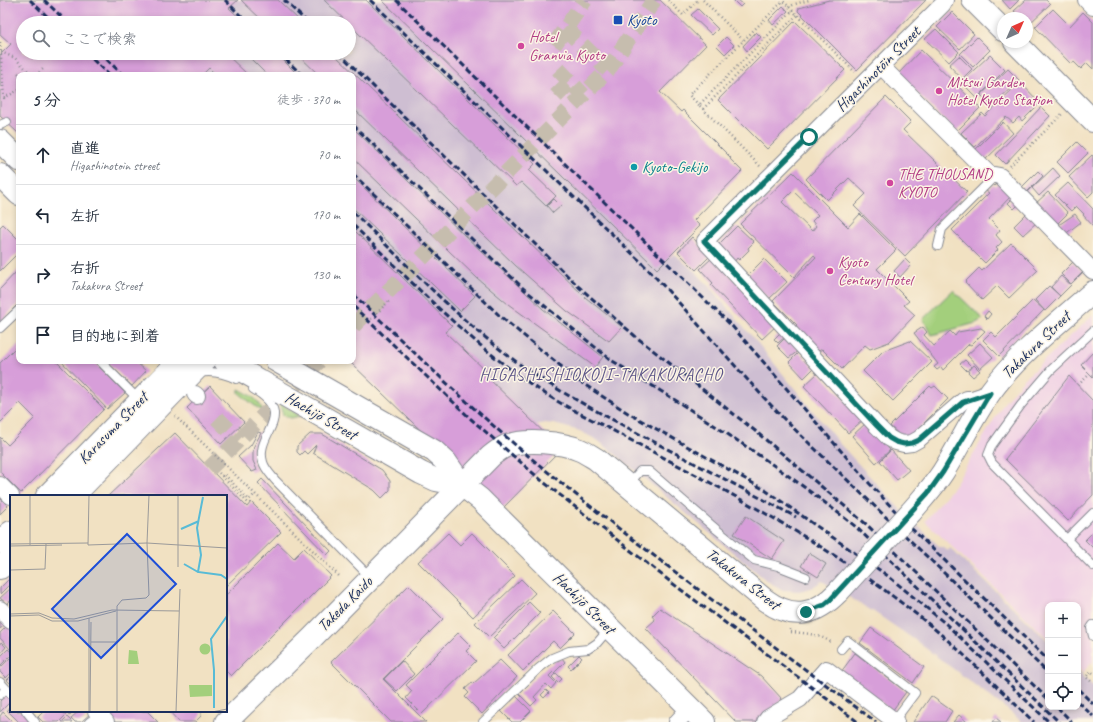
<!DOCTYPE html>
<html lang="ja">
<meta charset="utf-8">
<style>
:root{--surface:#fff;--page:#f2f2f3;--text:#1f2937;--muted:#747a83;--line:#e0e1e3}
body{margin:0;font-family:Caveat,"Klee One",sans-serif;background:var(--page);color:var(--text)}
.controls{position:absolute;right:12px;bottom:12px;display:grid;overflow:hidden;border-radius:8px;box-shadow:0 2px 6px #0003}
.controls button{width:36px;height:36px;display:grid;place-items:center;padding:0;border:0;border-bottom:1px solid var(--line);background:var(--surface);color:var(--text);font:20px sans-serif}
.compass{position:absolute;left:997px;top:12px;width:36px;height:36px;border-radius:50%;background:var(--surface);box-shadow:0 2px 6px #0003;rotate:45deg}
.stop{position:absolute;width:12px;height:12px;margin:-9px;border:3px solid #0f766e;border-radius:50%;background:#fff}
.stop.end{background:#0f766e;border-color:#fff;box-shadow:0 1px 4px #0008}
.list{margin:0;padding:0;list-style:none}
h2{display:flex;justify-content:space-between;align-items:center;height:52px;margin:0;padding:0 16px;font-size:17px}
h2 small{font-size:13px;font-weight:400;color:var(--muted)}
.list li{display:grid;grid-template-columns:26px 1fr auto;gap:12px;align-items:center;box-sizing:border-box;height:60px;padding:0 16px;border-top:1px solid var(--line)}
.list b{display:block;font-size:15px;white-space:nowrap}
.list p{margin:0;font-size:13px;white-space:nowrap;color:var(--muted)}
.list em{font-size:13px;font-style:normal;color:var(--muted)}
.icon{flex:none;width:22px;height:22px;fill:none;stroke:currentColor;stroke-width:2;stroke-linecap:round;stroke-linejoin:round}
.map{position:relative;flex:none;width:1093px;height:722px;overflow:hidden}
.search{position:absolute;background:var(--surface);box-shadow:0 2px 6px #0003;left:16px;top:16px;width:340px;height:44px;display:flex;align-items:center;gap:10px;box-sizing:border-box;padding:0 14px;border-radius:22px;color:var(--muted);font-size:15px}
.panel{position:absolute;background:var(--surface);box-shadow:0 2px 6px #0003;left:16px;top:72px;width:340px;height:292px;border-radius:8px}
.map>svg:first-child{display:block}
.built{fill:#f0d0e5}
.industrial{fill:#cebed2}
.green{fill:#a3cf7c;stroke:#5f7f6d}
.building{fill:#d79ed9;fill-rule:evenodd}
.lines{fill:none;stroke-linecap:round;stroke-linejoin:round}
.street-tunnel{stroke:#c6bdae;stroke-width:16;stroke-dasharray:16 8;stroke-linecap:butt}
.lane-casing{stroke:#868890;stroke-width:10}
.street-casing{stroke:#868890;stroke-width:18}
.secondary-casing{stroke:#868890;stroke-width:24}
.path{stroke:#868890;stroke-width:2.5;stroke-dasharray:1 3;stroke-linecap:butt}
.lane{stroke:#fff;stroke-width:8}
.street{stroke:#fff;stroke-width:16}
.secondary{stroke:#fff;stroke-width:22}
.rail{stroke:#1b2f5e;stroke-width:3;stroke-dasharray:6 3;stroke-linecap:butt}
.secondary-bridge-casing{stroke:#868890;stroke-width:24;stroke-linecap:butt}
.secondary-bridge{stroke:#fff;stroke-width:22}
.route{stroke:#0f766e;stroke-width:5}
.transit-dot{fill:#1a4fb4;stroke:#fcf5e5;stroke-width:1.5}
.hotel-dot{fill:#d1479c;stroke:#fcf5e5;stroke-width:1.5}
.culture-dot{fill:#0f9aa8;stroke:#fcf5e5;stroke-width:1.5}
.labels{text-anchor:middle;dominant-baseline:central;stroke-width:3;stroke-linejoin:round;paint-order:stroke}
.transit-label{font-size:16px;fill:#164399;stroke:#fcf5e5;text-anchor:start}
.hotel-label{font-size:16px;fill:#b23c85;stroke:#fcf5e5;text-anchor:start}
.street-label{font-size:16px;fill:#1b2f5e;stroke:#fcf5e5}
.culture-label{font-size:16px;fill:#0d838f;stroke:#fcf5e5;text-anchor:start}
.neighbourhood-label{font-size:17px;letter-spacing:1px;fill:#5d5689;stroke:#fcf5e5}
.inset-river{fill:none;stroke:#58bbd6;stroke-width:2}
.inset-road{fill:none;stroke:#9b9a9a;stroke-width:1}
.view{fill:#1d4ed8;fill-opacity:0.15;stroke:#1d4ed8;stroke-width:2}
.inset-edge{fill:none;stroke:#1b2f5e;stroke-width:2}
</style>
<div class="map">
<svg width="1093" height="722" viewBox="0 0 1093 722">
<rect width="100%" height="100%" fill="#fcf5e5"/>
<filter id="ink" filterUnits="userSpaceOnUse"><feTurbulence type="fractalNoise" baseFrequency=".025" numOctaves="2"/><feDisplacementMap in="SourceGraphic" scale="8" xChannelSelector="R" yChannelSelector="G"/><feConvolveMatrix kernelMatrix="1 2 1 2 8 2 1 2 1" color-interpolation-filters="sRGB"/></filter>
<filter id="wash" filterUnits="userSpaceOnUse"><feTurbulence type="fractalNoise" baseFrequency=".012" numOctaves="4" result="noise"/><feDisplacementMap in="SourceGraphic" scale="16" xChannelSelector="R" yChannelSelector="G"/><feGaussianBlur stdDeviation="0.9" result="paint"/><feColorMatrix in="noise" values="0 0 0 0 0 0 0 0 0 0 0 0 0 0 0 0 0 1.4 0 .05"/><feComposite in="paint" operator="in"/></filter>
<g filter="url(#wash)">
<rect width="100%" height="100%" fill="#f1e1c2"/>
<!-- built -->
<path class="built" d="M1093,315V663L1092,662L1083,672L1078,668V605H1048V639L925,521L955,485L1004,403L1022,381Z"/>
<!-- industrial -->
<path class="industrial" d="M128,0H411L670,257L674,254L698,274L756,341L839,443L898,507L940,547H944L948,551L950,548L1048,641V707H1078V670L1083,675L1082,676L1093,686V722H1022L1008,710L912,638L874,612L822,581L811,588L799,591L783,590L767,581L614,453L597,440L580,431L554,424L544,423L536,425L483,373L485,371L353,242V75H183L182,53H349V23H152Z"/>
<!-- green -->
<path class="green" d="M953,290L983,319L976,323L932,335L923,319Z
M239,389C250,395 259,399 263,411C259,410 244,397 239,393Z
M279,402L300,416L291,418L283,415Z"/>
<g id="blocks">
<!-- building -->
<path class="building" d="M0,0H238L229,8L245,23H23V53H225L248,75H216L209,68L202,75H19V134L0,116V55L11,44L0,34Z
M241,0H278L302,23H265Z
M324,0H366L535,164L529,170L556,196L546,206L521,182L516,186Z
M382,0H660L706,45L660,92L681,112L683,110L731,158L730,159L742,171L694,220L700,226L657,269Z
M733,0H738L743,4L740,7Z
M829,0H926L857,70L798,11L799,8Z
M1002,0H1019L1010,9Z
M1026,0H1046L1050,4L1028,25L1027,18H1021L1014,11Z
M783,6L788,11L773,25L769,20Z
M698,9L718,29L712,35L691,15Z
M1053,9L1070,26L1083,12L1093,22V69L1087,63L1081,69L1074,62L1071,64L1035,27Z
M952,12L974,34L960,49L937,27Z
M795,21L845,70L767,149L718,100Z
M936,29L959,52L949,62L925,39Z
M756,32L761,37L747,51L743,46Z
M726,37L734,45L725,54L717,46Z
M977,37L990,50L973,67L960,54Z
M921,50L980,108L956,132L898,74Z
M245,53H276L298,75H267Z
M296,53H333L585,297L622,327L609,341L567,311L516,266L353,108V75H319Z
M990,55L1005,70L977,98L961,82Z
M959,56L972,69L962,79L949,65Z
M1008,69L1019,80L992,106L981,95Z
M1020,82L1040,103L1022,121L1019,117L1013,123L1006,117L975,147L961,133L982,113L985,116Z
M886,97L911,122L903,130L967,192L905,256L854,206L866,194L849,178L827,200L806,179Z
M1041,107L1050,116L1005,164L996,155Z
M1003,122L1013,133L984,161L974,151Z
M353,128L464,235L525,292L543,309L603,357L595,367L508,304L477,278L353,158Z
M1077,142L1088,153L1068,173L1057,162Z
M1092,155L1093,156V192L1088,197L1069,177Z
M1053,168L1060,176L1039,196L1032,188Z
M1038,171L1043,176L1024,195L1019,190Z
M793,172L848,227L860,214L896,250L877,269L909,301L904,305L915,315L889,342L870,349L865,345L842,369L822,349L819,351L795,327L797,325L773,301L816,257L814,255L794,277L740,224ZM793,191L818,215L812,221L816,226L812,231L782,202Z
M353,177L475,296L460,311L353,208Z
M999,182L1012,195L989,219L1000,230L996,235L1002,242L996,248L998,250L985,263L952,230L989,193L986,191L993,184L995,186Z
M1068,183L1093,209V226L1083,215L1084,214L1076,206L1071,211L1055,195Z
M1048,192L1068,213L1055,226L1034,205Z
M1013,198L1019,204L1014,209L1008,203Z
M554,199L561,206L553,213L547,206Z
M1028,212L1037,222L1023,235L1014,226Z
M1075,214L1081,222L1064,235L1057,226Z
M3,224L19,240V252L0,271V227Z
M737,226L754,242L748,248L749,250L739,260L737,258L734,262L717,246Z
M353,229L452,326L445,332L486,371L483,373L561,449L502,509L349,361H353Z
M692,237L710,256L696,270L678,252Z
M1011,243L1038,270L1009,298L997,286L982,300L965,282L979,268L982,271Z
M713,257L777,325L762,339L711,285L713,283L700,269Z
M764,259L787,282L769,299L746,277Z
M905,259L911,265L900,277L894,271Z
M1073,262L1083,272L1071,284L1061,274Z
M19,269V303L0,322V289Z
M1061,276L1071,285L1060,296L1051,287Z
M1049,286L1060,296L1045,311L1035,300Z
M1033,300L1044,310L999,356L983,340L991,332L996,337Z
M988,311L991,314L987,319L984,316Z
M923,327L927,332L924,335L934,346L950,331L955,336L958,332L981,328L985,331L971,345L969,344L943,370L941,367L937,370L934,367L938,364L914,333Z
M782,331L786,336L778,343L774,339Z
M786,337L799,350L789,358L777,346Z
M910,341L932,362L893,401L863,371L883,351Z
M980,343L993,357L980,369L967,355Z
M19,344V361H56L104,409L21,493L0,472V437L8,445L35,418L20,403L0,423V363Z
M799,352L814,368L804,378L789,362Z
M1093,352V377L1081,365Z
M965,360L972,367L967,371L960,364Z
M61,361H93L125,393L107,409Z
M106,361H135L146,371L132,386Z
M974,365L980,371L973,377L968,372Z
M819,372L863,420L848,433L804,386Z
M1069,376L1093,401V495L1068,521L1005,459Z
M210,386L244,422L221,444L187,408Z
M930,386L932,388L935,386L948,399L906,441L890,426Z
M866,423L890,450L876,463L852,436Z
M258,432L261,433L254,446L253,452V461L257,470L252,472L238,457L251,445Z
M175,433L247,507L251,502L281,532L226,586V496H108Z
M310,434H322L382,470L390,481V490L382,498L374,490L313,453L316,445L307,454L304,451L300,455L297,452V446Z
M891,450L909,470L897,480L880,461Z
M262,479L331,551L327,555L258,483Z
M0,498L8,506L0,514Z
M746,516L784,541L772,559L734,534Z
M1093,532V548L1085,540Z
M448,533L460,545L472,533L515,576L473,617L418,562Z
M278,543L294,558L304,548L331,576L231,676L226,671V595Z
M809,553L826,564L818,577L801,566Z
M9,579L11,583L0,594V588Z
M521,579L535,593L489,637L475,623Z
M409,585L443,619L383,679L426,722H391L331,662Z
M11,588V600L7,604L0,598Z
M529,602L540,613L504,649L493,638Z
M660,608L761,676L782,699L760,722H736L646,628L655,620L652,616Z
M553,611L575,633L560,648L553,641L523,671L508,655Z
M0,616L9,621L0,629Z
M10,623L11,625V650L0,638V633Z
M871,628L924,667L913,683L860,643Z
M458,633L471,646L466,651L476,661L422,714L406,698L412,691L406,685Z
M1,642L6,647L0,654V644Z
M8,649L11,652V655L0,666V657Z
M855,653L906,692L892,711L841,672Z
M579,655L582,658L571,669L568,666Z
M11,657V673L6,678L0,672V668Z
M562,658L565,662L554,673L553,672L549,676L556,683L551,689L546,684L534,697L537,700L531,706L519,694L548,665L549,666L556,660L558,661Z
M500,660L517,677L482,714L465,697L469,693L465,689L473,682L474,683Z
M402,661L414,674L397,691L384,679Z
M556,673L562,679L558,683L552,677Z
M11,676V684L7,680Z
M546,690L549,693L544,698L541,695Z
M7,694L11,698V701L0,712V701Z
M516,696L531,711L520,722H512L501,711Z
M931,696L952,711L945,722H913Z
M11,705V711H23L34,722H19L7,710Z
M44,711H61L66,715L59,722H43L38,717Z
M65,711H74L69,716Z
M79,711H91L92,712L81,722H75L71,718Z
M110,711H147L158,722H114L107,714Z
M169,711H201V716L195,722H179Z
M3,712L13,722H0V716Z
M959,715L967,722H953Z
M67,717L72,722H62Z
M996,718L1001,722H993Z"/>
</g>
</g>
<g filter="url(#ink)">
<use href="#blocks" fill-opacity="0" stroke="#868890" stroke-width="1"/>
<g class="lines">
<!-- street-tunnel -->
<path class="street-tunnel" d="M565,28L608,70
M554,45L585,0
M558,69L583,95
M556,96L570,82
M353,326L424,256L608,70L654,0
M217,418L239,440
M209,469L319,361"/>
<defs>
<path id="lane" d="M0,125L7,122
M938,246L942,229L996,175
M0,328L19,310
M1093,331L1051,370L1021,405L992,445L988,455L992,463L1093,566
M100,361L139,400
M199,373C212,370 224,373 236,379
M253,389C299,416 254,433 263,462C265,469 271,475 275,480L370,577
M628,485L640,471H649L716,529L754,560L778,566L806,577
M1067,539L1093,513
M1093,625L1091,628L1093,636
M841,649L848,641L915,693L894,721
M0,682L11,694
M0,695L6,689
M26,711L35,722
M89,722L99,715
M483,722L538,669L552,658L569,651L588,649L597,643L609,629"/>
<path id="street" d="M945,0L943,4L705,241L877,426L889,438L896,442L904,444L912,443L919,439L963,401L967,399H972L990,393
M1086,0L1093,7
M881,66L989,174L1000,176L1093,271
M195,394L197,396
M0,485L11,496
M0,609L11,621
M96,711L106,722
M677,722L690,708
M765,722L768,718L800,699L826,669L896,722"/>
<path id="secondary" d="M973,0L1003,30
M1015,42L1093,121
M0,141L19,160
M0,175L19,194
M225,361L421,473L436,480L462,485
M277,361L434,451L446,462L462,485L480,499L704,722
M47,496L179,361
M73,496L204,361
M911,512C922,499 934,486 943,472C960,445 973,416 991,391C1019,353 1058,323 1093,292
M0,542L11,532
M0,568L11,558
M226,722L312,638L491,456C496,452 500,449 506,446C526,439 561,442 580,450C585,452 591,456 596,459L765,600C794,621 816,615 839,591"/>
</defs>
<!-- lane casing -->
<use href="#lane" class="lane-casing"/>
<!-- street casing -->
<use href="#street" class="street-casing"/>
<!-- secondary casing -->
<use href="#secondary" class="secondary-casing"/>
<!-- path -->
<path class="path" d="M668,0L683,15L698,0
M703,0L743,40
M785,9L795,4L809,0
M0,42L4,98L19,90
M1,52L15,58L32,75
M18,73L20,75
M36,75L43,69
M699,105L689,95L783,1L855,72
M703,109L797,15
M760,166L699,105L793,10
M1010,166L1062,114
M371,319L389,301
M1078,385L1090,374
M175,416L340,577
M219,473L249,504
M222,476L224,474L249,500L255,494
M790,629V632C805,633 820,634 832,643
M1093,673L1091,671L1086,677L1093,683"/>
<!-- lane -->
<use href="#lane" class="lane"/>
<!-- street -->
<use href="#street" class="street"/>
<!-- secondary -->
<use href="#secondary" class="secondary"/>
<!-- rail -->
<path class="rail" d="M30,0L54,23
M44,0L68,23
M225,0L248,23
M284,0L308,23
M370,0L642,263C691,314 736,369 785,420L1048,673
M396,0L732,326L869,483L912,529L1048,660
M86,53L109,75
M100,53L123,75
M279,53L302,75
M339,53L579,287L635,336L754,430L866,524L1048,699
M209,74L211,75
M353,125L524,289L611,360C695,412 779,465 856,527L1059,722
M353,174L501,317L579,381L628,413L765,490L888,576L946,624L1049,722
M353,212C406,264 458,319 518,363C552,388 591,408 628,428C684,458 740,487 796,517
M353,225C416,286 477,351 552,398C575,412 600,423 623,436C681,467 739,497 795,531C842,559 888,591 931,626C967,656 1000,690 1034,722
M353,294C417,355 480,417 549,473C655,559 766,640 876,722
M353,306L471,419L541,480L672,583L858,722
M1078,689L1093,704
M1078,702L1093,716
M1057,707L1072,722"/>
<defs>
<path id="secondary-bridge" d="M839,591L911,512"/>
</defs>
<!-- secondary-bridge casing -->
<use href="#secondary-bridge" class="secondary-bridge-casing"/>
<!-- secondary-bridge -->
<use href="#secondary-bridge" class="secondary-bridge"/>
</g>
</g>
<g class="lines" filter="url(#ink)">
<!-- route -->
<path class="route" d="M806,612L824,605L830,600L928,493L943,472L990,393L963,402L919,440L912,443L904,444L896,442L889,438L877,426L704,241L809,137"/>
</g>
<!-- markers -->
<rect class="transit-dot" x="613" y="15" width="10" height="10" rx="2"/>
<g class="hotel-dot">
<circle cx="521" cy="46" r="4"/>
<circle cx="939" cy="91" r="4"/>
<circle cx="890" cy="183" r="4"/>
<circle cx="830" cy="271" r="4"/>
</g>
<circle class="culture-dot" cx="634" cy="167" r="4"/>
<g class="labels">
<!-- transit labels -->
<g class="transit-label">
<text x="627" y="20">Kyōto</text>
</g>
<!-- hotel labels -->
<g class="hotel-label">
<text x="529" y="37">Hotel<tspan x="529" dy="18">Granvia Kyoto</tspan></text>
<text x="947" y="82">Mitsui Garden<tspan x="947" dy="18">Hotel Kyoto Station</tspan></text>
<text x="898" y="174">THE THOUSAND<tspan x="898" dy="18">KYOTO</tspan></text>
<text x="838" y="262">Kyoto<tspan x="838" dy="18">Century Hotel</tspan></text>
</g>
<!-- street labels -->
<g class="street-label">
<text transform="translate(878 69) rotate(-45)">Higashinotōin Street</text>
<text transform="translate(1036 345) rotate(-44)">Takakura Street</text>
<text transform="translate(321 416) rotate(30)">Hachijō Street</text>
<text transform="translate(113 428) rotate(-46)">Karasuma Street</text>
<text transform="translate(743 579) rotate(38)">Takakura Street</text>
<text transform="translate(584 603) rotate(45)">Hachijō Street</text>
<text transform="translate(345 604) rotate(-45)">Takeda Kaido</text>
</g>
<!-- culture labels -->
<g class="culture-label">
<text x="642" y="167">Kyoto-Gekijo</text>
</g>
<!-- neighbourhood labels -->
<g class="neighbourhood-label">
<text x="601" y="374">HIGASHISHIOKOJI-TAKAKURACHO</text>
</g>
</g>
<!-- overview -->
<g transform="translate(10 495)">
<rect width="217" height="217" fill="#f1e1c2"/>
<path d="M189.5 154a5.5 5.5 0 1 1 11 0a5.5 5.5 0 1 1-11 0ZM119,155L127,156L129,169H118ZM179,190H202V201L180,202Z" fill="#a3cf7c"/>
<path class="inset-river" d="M193,2L187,33L191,60L188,77L211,80L217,84M171,34L189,26M174,69L188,77M204,213V175L201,144L217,121"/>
<path class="inset-road" d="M20,0V50M79,0L78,50L137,48L139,100L136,103L112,105L107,111V217M139,0L137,48L217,53M168,0V72M0,49L78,48M0,51L52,50M0,75L35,74L36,49M0,119L29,118L42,123L64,124L102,115L169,116M0,121L29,120L42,126H68L106,116M81,147H107M79,217V123M80,217L81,127M166,217L170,94M202,217L217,214"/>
<path class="view" d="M117,39L166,89L91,163L42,114Z"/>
<rect width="217" height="217" class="inset-edge"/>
</g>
</svg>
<div class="controls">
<button>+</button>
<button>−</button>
<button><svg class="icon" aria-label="locate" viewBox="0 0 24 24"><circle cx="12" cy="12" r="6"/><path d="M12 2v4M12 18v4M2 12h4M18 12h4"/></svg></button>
</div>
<svg class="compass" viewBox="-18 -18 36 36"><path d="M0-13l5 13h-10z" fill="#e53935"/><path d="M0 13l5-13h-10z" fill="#747a83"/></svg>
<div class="stop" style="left:809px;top:137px"></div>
<div class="stop end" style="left:806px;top:612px"></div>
<div class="search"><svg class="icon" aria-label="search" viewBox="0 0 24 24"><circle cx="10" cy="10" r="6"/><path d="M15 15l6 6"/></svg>ここで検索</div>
<section class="panel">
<h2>5 分<small>徒歩 · 370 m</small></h2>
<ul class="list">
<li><svg class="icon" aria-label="ahead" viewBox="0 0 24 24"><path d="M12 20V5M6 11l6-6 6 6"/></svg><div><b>直進</b><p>Higashinotoin street</p></div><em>70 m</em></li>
<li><svg class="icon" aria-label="left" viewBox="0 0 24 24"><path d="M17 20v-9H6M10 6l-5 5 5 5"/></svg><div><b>左折</b></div><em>170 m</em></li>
<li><svg class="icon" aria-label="right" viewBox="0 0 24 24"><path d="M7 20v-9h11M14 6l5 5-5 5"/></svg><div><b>右折</b><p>Takakura Street</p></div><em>130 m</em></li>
<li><svg class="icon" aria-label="arrive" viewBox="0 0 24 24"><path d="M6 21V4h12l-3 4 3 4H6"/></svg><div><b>目的地に到着</b></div></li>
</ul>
</section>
</div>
